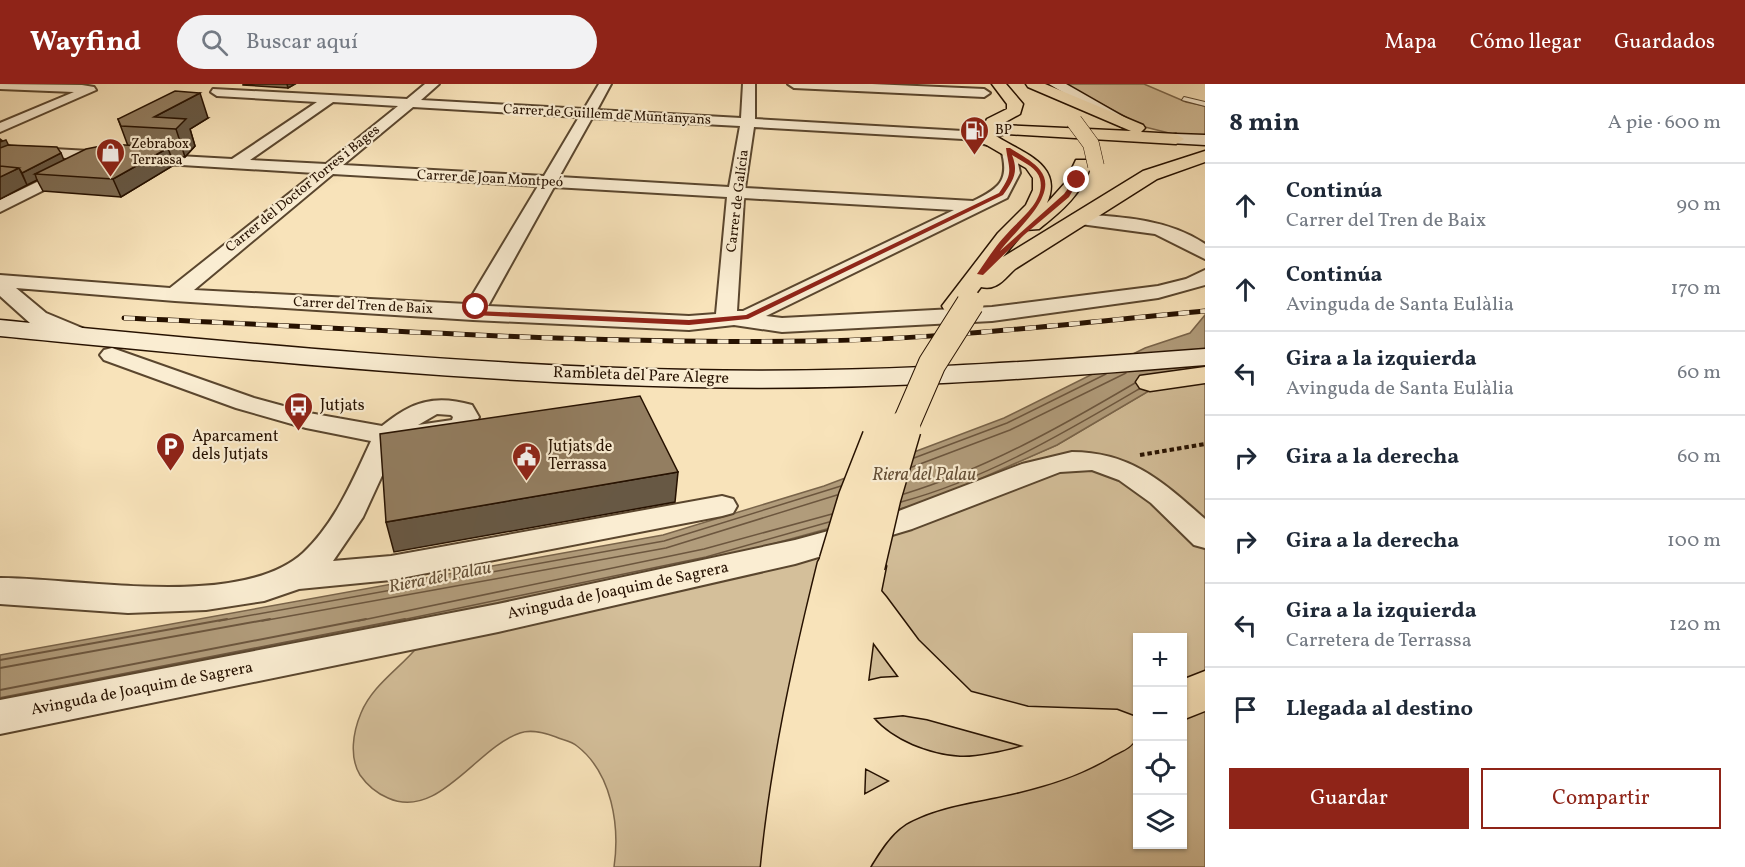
<!DOCTYPE html>
<html lang="es">
<meta charset="utf-8">
<style>
:root{--surface:#fff;--page:#f2f2f3;--text:#1f2937;--muted:#747a83;--line:#e0e1e3;--accent:#8f2418}
body{margin:0;font-family:Vollkorn,serif;background:var(--page);color:var(--text)}
.controls{position:absolute;right:18px;bottom:18px;display:grid;overflow:hidden;border-radius:0px;box-shadow:0 2px 4px #0004}
.controls button{width:54px;height:54px;display:grid;place-items:center;padding:0;border:0;border-bottom:2px solid var(--line);background:var(--surface);color:var(--text);font:30px sans-serif}
.stop{position:absolute;width:18px;height:18px;margin:-14px;border:4px solid #8f2418;border-radius:50%;background:#fff}
.stop.end{background:#8f2418;border-color:#fff;box-shadow:0 2px 6px #0008}
.list{margin:0;padding:0;list-style:none}
h2{display:flex;justify-content:space-between;align-items:center;height:78px;margin:0;padding:0 24px;font-size:26px}
h2 small{font-size:20px;font-weight:400;color:var(--muted)}
.list li{display:grid;grid-template-columns:39px 1fr auto;gap:18px;align-items:center;box-sizing:border-box;height:84px;padding:0 24px;border-top:2px solid var(--line)}
.list b{display:block;font-size:22px;white-space:nowrap}
.list p{margin:0;font-size:20px;white-space:nowrap;color:var(--muted)}
.list em{font-size:20px;font-style:normal;color:var(--muted)}
.actions{display:flex;gap:12px;padding:18px 24px}
.actions a{flex:1;padding:14px 0;border:2px solid var(--accent);border-radius:0px;text-align:center;font-size:21px;color:var(--accent)}
.actions .main{background:var(--accent);color:#fff}
.icon{flex:none;width:33px;height:33px;fill:none;stroke:currentColor;stroke-width:2;stroke-linecap:round;stroke-linejoin:round}
.map{position:relative;flex:none;width:1205px;height:783px;overflow:hidden}
header{display:flex;align-items:center;gap:36px;box-sizing:border-box;height:84px;padding:0 30px;background:var(--accent);color:#fff}
header strong{font-size:28px}
nav{display:flex;gap:33px;margin-inline-start:auto;font-size:21px}
.search{width:420px;height:54px;background:var(--page);display:flex;align-items:center;gap:15px;box-sizing:border-box;padding:0 21px;border-radius:33px;color:var(--muted);font-size:22px}
main{display:flex}
aside{flex:1;background:var(--surface)}
.map>svg:first-child{display:block}
.green{fill:#d4bf9a;stroke:#7d684d;stroke-width:1.5;fill-rule:evenodd}
.water{fill:#b19c7b;stroke:#79644a;stroke-width:1.5}
.lines{fill:none;stroke-linecap:round;stroke-linejoin:round}
.shore-far1{stroke:#6c563e;stroke-width:1.5}
.shore{stroke:#6c563e;stroke-width:2}
.lane-casing{stroke:#5a462e;stroke-width:2}
.street-casing{stroke:#5a462e;stroke-width:4}
.secondary-casing{stroke:#261100;stroke-width:3}
.primary-casing{stroke:#261100;stroke-width:3}
.highway-casing{stroke:#261100;stroke-width:3}
.path{stroke:#261100;stroke-width:4;stroke-dasharray:4.5 3;stroke-linecap:butt}
.lane{fill:#faedd2;fill-rule:evenodd}
.street{fill:#faedd2;fill-rule:evenodd}
.secondary{fill:#faedd2;fill-rule:evenodd}
.primary{fill:#f8e3ba;fill-rule:evenodd}
.highway{fill:#f8e3ba;fill-rule:evenodd}
.rail-casing{stroke:#261100;stroke-width:5}
.rail{stroke:#faedd2;stroke-width:4;stroke-dasharray:11;stroke-linecap:butt}
.primary-bridge-far2-casing{stroke:#261100;stroke-width:17;stroke-linecap:butt}
.primary-bridge-far1-casing{stroke:#261100;stroke-width:29;stroke-linecap:butt}
.primary-bridge-casing{stroke:#261100;stroke-width:38;stroke-linecap:butt}
.primary-bridge-far2{stroke:#f8e3ba;stroke-width:16}
.primary-bridge-far1{stroke:#f8e3ba;stroke-width:27}
.primary-bridge{stroke:#f8e3ba;stroke-width:35}
.wall{fill:#7e6c53;stroke:#261100;stroke-width:1.5}
.shaded-wall{fill:#675844;stroke:#261100;stroke-width:1.5}
.building{fill:#937e61;stroke:#261100;stroke-width:1.5}
.route{fill:#8f2418}
.labels{text-anchor:middle;dominant-baseline:central;stroke-width:4.5;stroke-linejoin:round;paint-order:stroke}
.far-street-label{font-size:14px;fill:#261100;stroke:#faedd2}
.far-poi-label{font-size:14px;fill:#261100;stroke:#faedd2;text-anchor:start}
.street-label{font-size:16px;fill:#261100;stroke:#faedd2}
.poi-label{font-size:16px;fill:#261100;stroke:#faedd2;text-anchor:start}
.water-label{font-size:18px;font-style:italic;fill:#655037;stroke:#faedd2}
</style>
<header>
<strong>Wayfind</strong>
<div class="search"><svg class="icon" aria-label="search" viewBox="0 0 24 24"><circle cx="10" cy="10" r="6"/><path d="M15 15l6 6"/></svg>Buscar aquí</div>
<nav><a>Mapa</a><a>Cómo llegar</a><a>Guardados</a></nav>
</header>
<main>
<div class="map">
<svg width="1205" height="783" viewBox="0 0 1205 783">
<rect width="100%" height="100%" fill="#f8e3ba"/>
<filter id="stains"><feTurbulence type="fractalNoise" baseFrequency=".00333" numOctaves="4"/><feColorMatrix values="0 0 0 0 .2 0 0 0 0 .09 0 0 0 0 .02 0 0 0 .5 -.17"/></filter>
<radialGradient id="worn" r=".72"><stop offset=".6" stop-color="#630" stop-opacity="0"/><stop offset="1" stop-color="#630" stop-opacity=".3"/></radialGradient>
<!-- green -->
<path class="green" d="M1064,0H1144L1186,18L1205,22V53L1177,51L1145,43Z
M1205,274V783H614C620,742 612,689 577,662C571,657 562,656 556,653C545,649 532,645 520,649C477,663 438,737 388,714C376,709 367,701 360,691C349,673 353,648 361,629C373,600 401,584 420,560C425,553 429,544 433,536L932,416L1057,361ZM1138,554H1182V760H1138Z"/>
<!-- water -->
<path class="water" d="M1205,231V274L1057,361L932,416L707,478L0,620V571L663,451L824,402L1004,334L1145,264L1190,249Z"/>
<g class="lines">
<!-- shore-far1 -->
<path class="shore-far1" d="M914,374L1007,339L1106,290
M912,383L1010,346L1126,289
M904,410C986,385 1062,342 1135,299
M901,418C986,395 1064,349 1139,305
M219,537L664,457L841,402
M262,537L666,464L837,411
M358,537L704,465L832,430
M397,537L706,473L829,438"/>
<!-- shore -->
<path class="shore" d="M0,576L227,535
M0,584L270,535
M0,606L366,535
M0,614L405,535"/>
<defs>
<path id="lane" d="M1184,13L1205,18V22L1182,16Z"/>
<path id="street" d="M0,0L82,1L94,3L96,6L0,48V39L74,8L0,5Z
M425,0H439L421,16L584,25L599,0H611L597,26L741,34L743,0H755V35L963,47L1001,56L1003,59L996,63L963,55L754,43L745,104L973,117C1000,104 1010,96 1001,65L1003,62L1008,61L1015,65L1020,89L1007,114L766,232L782,234L992,223L1158,202L1186,195L1205,186V201L1158,214L992,237L782,248L734,241L689,246L473,236L175,217L16,204L46,229L87,246L90,251L87,256L79,258L30,239L0,212V191L170,204L315,89L0,70V62L232,75L317,18L217,12L211,8L213,5L407,15ZM333,18L398,22L326,80L250,76ZM413,23L579,33L544,92L343,81ZM592,34L740,42L729,103L559,93ZM333,90L538,102L467,220L194,206ZM554,103L727,113L716,230L689,232L488,222ZM744,114L954,126L743,227H737Z
M788,0H872L984,5L990,9L984,13L794,4Z
M74,80L82,85L80,88L0,128V116Z
M1079,130C1121,133 1169,135 1205,160V175L1155,150L1073,139L1070,135L1073,131Z
M112,264L254,314L309,329L382,342C411,318 434,310 472,321L479,333L472,347L447,354L397,359L363,433L333,477L391,472L722,412L733,415L737,422L733,429L722,432L391,496L299,505L264,517L206,526L128,529L0,520V494C80,494 240,526 303,469C335,439 353,396 371,357L306,344L236,324L104,276L100,271L104,266ZM437,330L451,331L453,333L452,336L418,341Z
M1072,368C1131,368 1163,398 1205,435V464L1194,461L1151,419L1119,396L1092,386L1060,388L912,445L795,480L498,548L0,650V616L498,520L795,456L891,430L1022,380Z"/>
<path id="secondary" d="M1049,0H1066L1136,40L1134,43H1122Z
M1176,50L1205,51V61L1170,59L1168,55L1170,51Z
M0,236C229,258 459,281 690,286C862,290 1034,278 1205,265V281C1034,295 862,307 690,303C459,298 229,274 0,252Z"/>
<path id="primary" d="M992,0H1006L1023,20L1020,30L1000,41L1131,47L1028,3L1026,0H1045L1143,41L1145,44L1141,48L1176,50L1184,55L1176,60L1007,50L996,52C1022,69 1064,80 1047,119L1065,99L1076,76H1088L1091,80C1083,109 1062,127 1039,145L1025,146L1003,173L1143,87L1205,67V78L1157,95L1015,185C1004,195 997,207 981,203C970,217 964,232 945,227L942,222L998,149L1026,121L1033,106V94L1026,84L985,60L979,52L987,35L1007,25V20Z
M837,464L850,468L853,473L867,468L880,472L886,482L881,507L886,513L918,556L971,608L1028,623L1117,626L1133,632C1137,640 1140,648 1134,657C1131,664 1119,668 1112,672C1083,690 1052,700 1019,708C983,717 946,720 913,736C893,745 881,765 870,783H761C771,680 793,579 818,478L824,468ZM873,558L899,593L881,594L868,597ZM903,631L927,635L1024,662C1007,667 976,674 960,673C929,671 893,657 873,634ZM865,684L890,697L864,711Z
M1205,587V627L1182,636V596Z"/>
<path id="highway" d="M1205,283V299L1150,307L1140,304L1136,298L1140,292Z"/>
</defs>
<!-- lane casing -->
<use href="#lane" class="lane-casing"/>
<!-- street casing -->
<use href="#street" class="street-casing"/>
<!-- secondary casing -->
<use href="#secondary" class="secondary-casing"/>
<!-- primary casing -->
<use href="#primary" class="primary-casing"/>
<!-- highway casing -->
<use href="#highway" class="highway-casing"/>
<!-- path -->
<path class="path" d="M1140,371L1205,360"/>
<!-- lane -->
<use href="#lane" class="lane"/>
<!-- street -->
<use href="#street" class="street"/>
<!-- secondary -->
<use href="#secondary" class="secondary"/>
<!-- primary -->
<use href="#primary" class="primary"/>
<!-- highway -->
<use href="#highway" class="highway"/>
<defs>
<path id="rail" d="M124,234C354,244 584,261 815,257C945,255 1075,239 1205,227"/>
</defs>
<!-- rail casing -->
<use href="#rail" class="rail-casing"/>
<!-- rail -->
<use href="#rail" class="rail"/>
<defs>
<path id="primary-bridge-far2" d="M1074,37L1091,60L1096,82"/>
<path id="primary-bridge-far1" d="M903,347L932,280L970,220"/>
<path id="primary-bridge" d="M837,478L856,415L880,354
M867,482L883,413L903,345"/>
</defs>
<!-- primary-bridge-far2 casing -->
<use href="#primary-bridge-far2" class="primary-bridge-far2-casing"/>
<!-- primary-bridge-far1 casing -->
<use href="#primary-bridge-far1" class="primary-bridge-far1-casing"/>
<!-- primary-bridge casing -->
<use href="#primary-bridge" class="primary-bridge-casing"/>
<!-- primary-bridge-far2 -->
<use href="#primary-bridge-far2" class="primary-bridge-far2"/>
<!-- primary-bridge-far1 -->
<use href="#primary-bridge-far1" class="primary-bridge-far1"/>
<!-- primary-bridge -->
<use href="#primary-bridge" class="primary-bridge"/>
</g>
<!-- wall -->
<path class="wall" d="M243,0H295L288,4L243,1Z
M208,34L190,45L195,62L185,73L171,72L174,81L121,113L43,107L37,96L0,115V55L8,61L64,76L128,62L118,35Z"/>
<!-- shaded-wall -->
<path class="shaded-wall" d="M287,0H295L288,4Z
M200,9L208,34L190,45L195,62L185,73L176,45L154,33Z
M6,56L14,72L0,78V58Z
M168,64L174,81L121,113L113,95Z
M61,69L66,81L35,90L37,96L27,101L22,89Z
M19,84L27,101L0,115V93Z
M678,388L675,418L394,468L386,438Z"/>
<!-- building -->
<path class="building" d="M175,7L200,9L154,33L186,35L176,45L121,42L118,35Z
M111,60L168,64L113,95L35,90L86,65Z
M8,61L57,63L61,69L22,89L19,84L0,82V64Z
M0,82L19,84L0,93Z
M640,312L678,388L386,438L380,350Z"/>
<!-- route -->
<path class="route" d="M1006,64H1010C1019,70 1033,77 1040,86C1061,111 1014,147 1000,167L1064,110L1075,95L1079,96L1069,113L1024,151L983,191L977,190C986,177 994,164 1005,152C1017,137 1046,118 1040,95C1037,83 1021,77 1012,71C1019,88 1013,97 1003,111L748,235L689,241L472,231L469,229L476,221L479,223L477,227L689,236L746,231L999,109C1014,88 1009,86 1006,64Z"/>
<!-- icons -->
<defs>
<symbol id="fuel-pin" viewBox="-11 -11 22 30"><path d="M0 17L-7.5 6A9.5 9.5 0 1 1 7.5 6Z" fill="#8f2418" stroke="#faedd2"/><path d="M-5.5-6h7V0h2V4h1.3V-2.5L3-4.5l.8-.8L6-3V5H2.5V1h-1V6h-7ZM-4.2-4.7v3.2H.2V-4.7Z" fill="#fff"/></symbol>
<symbol id="shop-pin" viewBox="-11 -11 22 30"><path d="M0 17L-7.5 6A9.5 9.5 0 1 1 7.5 6Z" fill="#8f2418" stroke="#faedd2"/><path d="M-5-2.5h2.3a2.7 3.5 0 0 1 5.4 0H5L5.5 6h-11ZM-1.5-2.5h3a1.5 2.3 0 0 0-3 0Z" fill="#fff"/></symbol>
<symbol id="bus-pin" viewBox="-11 -11 22 30"><path d="M0 17L-7.5 6A9.5 9.5 0 1 1 7.5 6Z" fill="#8f2418" stroke="#faedd2"/><path d="M-5-6H5V4H4V6H2V4H-2V6H-4V4H-5ZM-3.5-4V0h7V-4ZM-3.5 1.2v1.5H-2V1.2ZM2 1.2v1.5H3.5V1.2Z" fill="#fff"/></symbol>
<symbol id="parking-pin" viewBox="-11 -11 22 30"><path d="M0 17L-7.5 6A9.5 9.5 0 1 1 7.5 6Z" fill="#8f2418" stroke="#faedd2"/><path d="M-3.5-5.5H1a3.5 3.5 0 0 1 0 7H-1V5.5H-3.5ZM-1-3.4V-.6H.8a1.4 1.4 0 0 0 0-2.8Z" fill="#fff"/></symbol>
<symbol id="civic-pin" viewBox="-11 -11 22 30"><path d="M0 17L-7.5 6A9.5 9.5 0 1 1 7.5 6Z" fill="#8f2418" stroke="#faedd2"/><path d="M-.6-6.5H3V-4.5H.6V-3L4-1V1h2V6H-6V1h2V-1L-.6-3ZM-1.2 2.5V6h2.4V2.5Z" fill="#fff"/></symbol>
</defs>
<g fill-rule="evenodd">
<use href="#fuel-pin" x="958" y="30" width="33" height="45"/>
<use href="#shop-pin" x="94" y="52" width="33" height="45"/>
<use href="#bus-pin" x="282" y="306" width="33" height="45"/>
<use href="#parking-pin" x="154" y="346" width="33" height="45"/>
<use href="#civic-pin" x="510" y="356" width="33" height="45"/>
</g>
<g class="labels">
<!-- far-street labels -->
<g class="far-street-label">
<text transform="translate(607 31) rotate(3)">Carrer de Guillem de Muntanyans</text>
<text transform="translate(490 95) rotate(3)">Carrer de Joan Montpeó</text>
<text transform="translate(303 105) rotate(-39)">Carrer del Doctor Torres i Bages</text>
<text transform="translate(738 117) rotate(-83)">Carrer de Galícia</text>
<text transform="translate(363 222) rotate(3)">Carrer del Tren de Baix</text>
</g>
<!-- far-poi labels -->
<g class="far-poi-label">
<text x="995" y="46">BP</text>
<text x="131" y="60">Zebrabox<tspan x="131" dy="16">Terrassa</tspan></text>
</g>
<!-- street labels -->
<g class="street-label">
<text transform="translate(641 292) rotate(2)">Rambleta del Pare Alegre</text>
<text transform="translate(618 507) rotate(-12)">Avinguda de Joaquim de Sagrera</text>
<text transform="translate(142 605) rotate(-11)">Avinguda de Joaquim de Sagrera</text>
</g>
<!-- poi labels -->
<g class="poi-label">
<text x="320" y="322">Jutjats</text>
<text x="192" y="353">Aparcament<tspan x="192" dy="18">dels Jutjats</tspan></text>
<text x="548" y="363">Jutjats de<tspan x="548" dy="18">Terrassa</tspan></text>
</g>
<!-- water labels -->
<g class="water-label">
<text x="924" y="391">Riera del Palau</text>
<text transform="translate(440 494) rotate(-11)">Riera del Palau</text>
</g>
</g>
<rect width="100%" height="100%" filter="url(#stains)"/>
<rect width="100%" height="100%" fill="url(#worn)"/>
</svg>
<div class="controls">
<button>+</button>
<button>−</button>
<button><svg class="icon" aria-label="locate" viewBox="0 0 24 24"><circle cx="12" cy="12" r="6"/><path d="M12 2v4M12 18v4M2 12h4M18 12h4"/></svg></button>
<button><svg class="icon" aria-label="layers" viewBox="0 0 24 24"><path d="M12 4l9 5-9 5-9-5zM3 14l9 5 9-5"/></svg></button>
</div>
<div class="stop" style="left:476px;top:223px"></div>
<div class="stop end" style="left:1077px;top:96px"></div>
</div>
<aside>
<h2>8 min<small>A pie · 600 m</small></h2>
<ul class="list">
<li><svg class="icon" aria-label="ahead" viewBox="0 0 24 24"><path d="M12 20V5M6 11l6-6 6 6"/></svg><div><b>Continúa</b><p>Carrer del Tren de Baix</p></div><em>90 m</em></li>
<li><svg class="icon" aria-label="ahead" viewBox="0 0 24 24"><path d="M12 20V5M6 11l6-6 6 6"/></svg><div><b>Continúa</b><p>Avinguda de Santa Eulàlia</p></div><em>170 m</em></li>
<li><svg class="icon" aria-label="left" viewBox="0 0 24 24"><path d="M17 20v-9H6M10 6l-5 5 5 5"/></svg><div><b>Gira a la izquierda</b><p>Avinguda de Santa Eulàlia</p></div><em>60 m</em></li>
<li><svg class="icon" aria-label="right" viewBox="0 0 24 24"><path d="M7 20v-9h11M14 6l5 5-5 5"/></svg><div><b>Gira a la derecha</b></div><em>60 m</em></li>
<li><svg class="icon" aria-label="right" viewBox="0 0 24 24"><path d="M7 20v-9h11M14 6l5 5-5 5"/></svg><div><b>Gira a la derecha</b></div><em>100 m</em></li>
<li><svg class="icon" aria-label="left" viewBox="0 0 24 24"><path d="M17 20v-9H6M10 6l-5 5 5 5"/></svg><div><b>Gira a la izquierda</b><p>Carretera de Terrassa</p></div><em>120 m</em></li>
<li><svg class="icon" aria-label="arrive" viewBox="0 0 24 24"><path d="M6 21V4h12l-3 4 3 4H6"/></svg><div><b>Llegada al destino</b></div></li>
</ul>
<div class="actions"><a class="main">Guardar</a><a>Compartir</a></div>
</aside>
</main>
